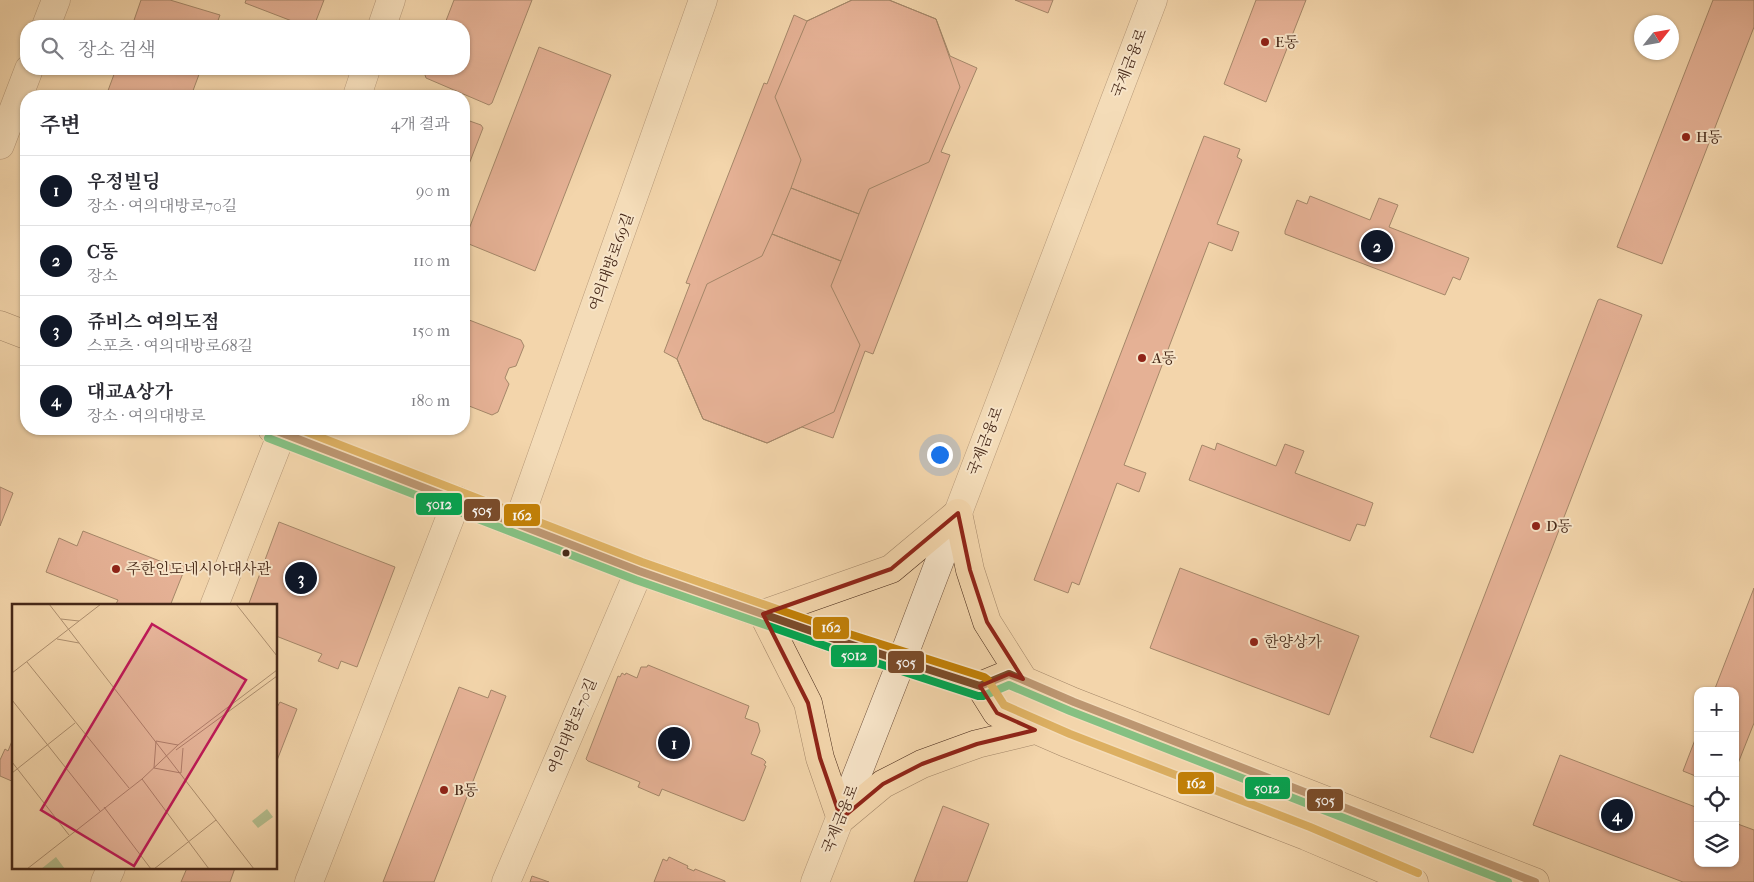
<!DOCTYPE html>
<html lang="ko">
<meta charset="utf-8">
<style>
:root{--surface:#fff;--page:#f7f7f7;--text:#2b2b33;--muted:#7c7c81;--line:#e1e1e2;--accent:#111827}
body{margin:0;font-family:"IM FELL French Canon","Noto Serif KR",serif;background:var(--page);color:var(--text)}
.controls{position:absolute;right:15px;bottom:15px;display:grid;overflow:hidden;border-radius:10px;box-shadow:0 1px 4px #0004}
.controls button{width:45px;height:45px;display:grid;place-items:center;padding:0;border:0;border-bottom:1px solid var(--line);background:var(--surface);color:var(--text);font:25px sans-serif}
.compass{position:absolute;left:1634px;top:15px;width:45px;height:45px;border-radius:50%;background:var(--surface);box-shadow:0 1px 4px #0004;rotate:59deg}
.you{position:absolute;left:939px;top:454px;width:18px;height:18px;margin:-12px;border:4px solid #fff;border-radius:50%;background:#1a73e8;box-shadow:0 0 0 8px #1a73e833}
.badge{display:grid;place-items:center;width:32px;height:32px;border-radius:50%;background:var(--accent);color:#fff;font-size:16px;font-weight:700}
.pin{position:absolute;translate:-50% -50%;border:2px solid #fff;box-shadow:0 1px 5px #0006}
.list{margin:0;padding:0;list-style:none}
h2{display:flex;justify-content:space-between;align-items:center;height:65px;margin:0;padding:0 20px;font-size:21px}
h2 small{font-size:16px;font-weight:400;color:var(--muted)}
.list li{display:grid;grid-template-columns:32px 1fr auto;gap:15px;align-items:center;box-sizing:border-box;height:70px;padding:0 20px;border-top:1px solid var(--line)}
.list b{display:block;font-size:19px;white-space:nowrap}
.list p{margin:0;font-size:16px;white-space:nowrap;color:var(--muted)}
.list em{font-size:16px;font-style:normal;color:var(--muted)}
.icon{flex:none;width:28px;height:28px;fill:none;stroke:currentColor;stroke-width:2;stroke-linecap:round;stroke-linejoin:round}
.map{position:relative;flex:none;width:1754px;height:882px;overflow:hidden}
.search{position:absolute;background:var(--surface);box-shadow:0 1px 4px #0004;left:20px;top:20px;width:450px;height:55px;display:flex;align-items:center;gap:12px;box-sizing:border-box;padding:0 18px;border-radius:20px;color:var(--muted);font-size:19px}
.panel{position:absolute;background:var(--surface);box-shadow:0 1px 4px #0004;left:20px;top:90px;width:450px;height:345px;border-radius:20px}
.map>svg:first-child{display:block}
.building{fill:#d6857a;stroke:#462818}
.lines{fill:none;stroke-linecap:round;stroke-linejoin:round}
.minor-casing{stroke:#71533d;stroke-width:29}
.major-casing{stroke:#462818;stroke-width:29}
.minor{stroke:#f7e4c8;stroke-width:28}
.major{stroke:#f3d5ab;stroke-width:28}
.bus-1-casing{stroke:#f7e4c8;stroke-width:11}
.bus-2-casing{stroke:#f7e4c8;stroke-width:11}
.bus-3-casing{stroke:#f7e4c8;stroke-width:11}
.bus-1{stroke:#7a4b2a;stroke-width:8}
.bus-2{stroke:#00a651;stroke-width:8}
.bus-3{stroke:#c28007;stroke-width:8}
.marked{fill:none;stroke:#8f2418;stroke-width:4;stroke-linejoin:round}
.poi-dot{fill:#8f2418;stroke:#f7e4c8;stroke-width:2}
.bus-dot{fill:#462818;stroke:#f7e4c8;stroke-width:2}
.labels{text-anchor:middle;dominant-baseline:central;stroke-width:4;stroke-linejoin:round;paint-order:stroke}
.poi-label{font-size:15px;fill:#462818;stroke:#f7e4c8;text-anchor:start}
.street-label{font-size:15px;fill:#462818;stroke:#f7e4c8}
.inset-road{fill:none;stroke:#ae9070;stroke-width:1}
.view{fill:#c2185b;fill-opacity:0.15;stroke:#c2185b;stroke-width:2.5}
.inset-edge{fill:none;stroke:#462818;stroke-width:2.5}
.line-badge{stroke:#f7e4c8;stroke-width:2}
.badge-label{font-size:14px;text-anchor:middle;font-weight:bold;fill:#fff}
</style>
<div class="map">
<svg width="1754" height="882" viewBox="0 0 1754 882">
<rect width="100%" height="100%" fill="#f3d5ab"/>
<filter id="stains"><feTurbulence type="fractalNoise" baseFrequency=".004" numOctaves="4"/><feColorMatrix values="0 0 0 0 .2 0 0 0 0 .09 0 0 0 0 .02 0 0 0 .5 -.17"/></filter>
<radialGradient id="worn" r=".72"><stop offset=".6" stop-color="#630" stop-opacity="0"/><stop offset="1" stop-color="#630" stop-opacity=".3"/></radialGradient>
<!-- building -->
<path class="building" d="M141,0H170L220,15L216,26H132Z
M246,0H324L314,26H305L245,3Z
M454,0H532L492,103L489,105L426,78L425,75L428,69H464V26H444Z
M852,0H889L936,19L950,56L977,68L941,152L950,155L873,354L865,351L833,438L802,427L767,443L703,419L677,359L664,352L690,284L686,283L764,83L767,84L794,15L807,21Z
M852,0H889L936,19L960,87L929,162L869,189L859,214L791,188L801,160L775,97L807,21Z
M1015,0H1053L1048,13Z
M1256,0H1306L1266,102L1224,84Z
M1713,0H1754V27L1662,264L1617,247Z
M539,47L611,75L535,271L464,242Z
M116,69H201L191,96H106Z
M464,119L481,125L483,128L464,177Z
M1204,136L1240,149L1237,157L1242,160L1217,224L1239,232L1232,251L1209,242L1124,465L1146,473L1139,492L1117,483L1079,585L1072,582L1068,593L1034,580Z
M791,188L859,214L841,261L772,234Z
M1310,196L1370,220L1379,198L1398,205L1389,227L1469,258L1460,280L1453,277L1445,295L1285,234V231L1297,200L1307,204Z
M772,234L841,261L831,286L860,345L834,412L767,443L703,419L677,359L707,284L762,256Z
M1600,299L1642,315L1473,753L1430,737L1598,300Z
M464,318L521,340L524,346L516,366L509,368L505,378L509,384L498,412L492,415L464,404Z
M1217,443L1276,466L1285,444L1304,451L1295,473L1373,503L1365,526L1357,524L1350,541L1189,480L1202,445L1215,450Z
M0,487L13,493L0,526Z
M279,522L395,567L357,667L341,661L338,669L318,661L322,654L276,636V606H248Z
M83,531L170,565L187,563L170,606H115L118,600L46,572L59,538L77,546Z
M1180,568L1359,636L1329,715L1150,648Z
M1754,588V723L1735,771V691H1714Z
M648,665L749,706L745,718L758,723L760,731L751,754L763,759L766,762L764,765L766,766L745,820L743,821L662,789L659,796L638,787L640,782L588,761L586,759L618,676L620,677L622,673L625,675L626,673L637,678L641,667H647Z
M459,687L488,698L491,690L506,696L434,882H383Z
M280,702L297,709L276,763V709Z
M1698,732V777L1683,771Z
M14,736V782L0,776V760L5,749L8,751Z
M1560,755L1698,808V863H1735V823L1754,830V882H1683L1533,825Z
M943,806L989,824L967,882H914Z
M669,857L688,866L687,868L694,871L695,869L725,881V882H654L663,859L667,861Z
M187,868H235L230,882H181Z
M532,876L549,882H530Z"/>
<g class="lines">
<defs>
<path id="minor" d="M46,26L56,0
M382,26L391,0
M357,96L366,69
M0,145L29,69
M518,523L703,0
M214,606L282,433
M105,882L111,868
M309,882L457,500
M506,882L639,571
M815,882L902,660L1153,0"/>
<path id="major" d="M0,325L26,335
M272,429L639,571L843,642L980,686L1009,674L1074,702L1535,882
M1023,679L987,622L970,570L958,513L891,569L763,614L808,703L820,758L841,819L883,784L922,764L977,744L1035,730
M980,686L997,713L1066,743L1306,836L1414,882"/>
</defs>
<!-- minor casing -->
<use href="#minor" class="minor-casing"/>
<!-- major casing -->
<use href="#major" class="major-casing"/>
<!-- minor -->
<use href="#minor" class="minor"/>
<!-- major -->
<use href="#major" class="major"/>
<defs>
<path id="bus-1" d="M272,429L639,571L843,642L980,686L1009,674L1074,702L1535,882"/>
<path id="bus-2" d="M268,438L636,580L840,651L978,696H983L1009,685L1070,711L1508,882"/>
<path id="bus-3" d="M299,429L642,562L846,633L984,677L988,680L1004,705L1070,734L1310,827L1418,873"/>
</defs>
<!-- bus-1 casing -->
<use href="#bus-1" class="bus-1-casing"/>
<!-- bus-2 casing -->
<use href="#bus-2" class="bus-2-casing"/>
<!-- bus-3 casing -->
<use href="#bus-3" class="bus-3-casing"/>
<!-- bus-1 -->
<use href="#bus-1" class="bus-1"/>
<!-- bus-2 -->
<use href="#bus-2" class="bus-2"/>
<!-- bus-3 -->
<use href="#bus-3" class="bus-3"/>
</g>
<!-- marked area -->
<path d="M0 0H1754V882H0ZM958,513L970,570L987,622L1023,679L1009,674L980,686L997,713L1035,730L977,744L922,764L883,784L841,819L820,758L808,703L763,614L891,569Z" fill="#f3d5ab" fill-opacity=".55" fill-rule="evenodd"/>
<path class="marked" d="M958,513L970,570L987,622L1023,679L1009,674L980,686L997,713L1035,730L977,744L922,764L883,784L841,819L820,758L808,703L763,614L891,569Z"/>
<!-- markers -->
<g class="poi-dot">
<circle cx="1265" cy="42" r="5"/>
<circle cx="1686" cy="137" r="5"/>
<circle cx="1142" cy="358" r="5"/>
<circle cx="1536" cy="526" r="5"/>
<circle cx="116" cy="569" r="5"/>
<circle cx="1254" cy="642" r="5"/>
<circle cx="444" cy="790" r="5"/>
</g>
<circle class="bus-dot" cx="566" cy="553" r="4.5"/>
<g class="labels">
<!-- poi labels -->
<g class="poi-label">
<text x="1275" y="42">E동</text>
<text x="1696" y="137">H동</text>
<text x="1152" y="358">A동</text>
<text x="1546" y="526">D동</text>
<text x="126" y="569">주한인도네시아대사관</text>
<text x="1264" y="642">한양상가</text>
<text x="454" y="790">B동</text>
</g>
<!-- street labels -->
<g class="street-label">
<text transform="translate(1129 63) rotate(-69)">국제금융로</text>
<text transform="translate(611 262) rotate(-70)">여의대방로69길</text>
<text transform="translate(985 441) rotate(-69)">국제금융로</text>
<text transform="translate(572 726) rotate(-67)">여의대방로70길</text>
<text transform="translate(840 819) rotate(-68)">국제금융로</text>
</g>
</g>
<!-- overview -->
<g transform="translate(12 604)">
<rect width="265" height="265" fill="#f3d5ab"/>
<path d="M255,205L261,213L246,224L240,217ZM44,253L53,265H29Z" fill="#b4be8e"/>
<path class="inset-road" d="M37,0L242,265M224,0L265,52M49,15L67,17M45,35L67,39M15,58L117,184M0,69L89,0M0,96L88,207M166,141L144,137L142,164L169,169L171,144M164,146L265,72M0,158L57,231M0,169L63,119M130,175L197,265M92,203L139,265M15,265L130,175L166,141L265,66M142,265L204,216"/>
<path class="view" d="M140,20L234,76L122,262L29,206Z"/>
<rect width="265" height="265" class="inset-edge"/>
</g>
<g class="line-badge">
<rect x="415" y="492" width="48" height="24" rx="5" fill="#00a651"/>
<rect x="463" y="498" width="38" height="24" rx="5" fill="#7a4b2a"/>
<rect x="503" y="503" width="38" height="24" rx="5" fill="#c28007"/>
<rect x="812" y="616" width="38" height="24" rx="5" fill="#c28007"/>
<rect x="830" y="644" width="48" height="24" rx="5" fill="#00a651"/>
<rect x="887" y="650" width="38" height="24" rx="5" fill="#7a4b2a"/>
<rect x="1177" y="771" width="38" height="24" rx="5" fill="#c28007"/>
<rect x="1244" y="776" width="47" height="24" rx="5" fill="#00a651"/>
<rect x="1306" y="788" width="38" height="24" rx="5" fill="#7a4b2a"/>
</g>
<g class="badge-label">
<text x="439" y="509">5012</text>
<text x="482" y="515">505</text>
<text x="522" y="520">162</text>
<text x="831" y="632">162</text>
<text x="854" y="660">5012</text>
<text x="906" y="667">505</text>
<text x="1196" y="788">162</text>
<text x="1267" y="793">5012</text>
<text x="1325" y="805">505</text>
</g>
<rect width="100%" height="100%" filter="url(#stains)"/>
<rect width="100%" height="100%" fill="url(#worn)"/>
</svg>
<div class="controls">
<button>+</button>
<button>−</button>
<button><svg class="icon" aria-label="locate" viewBox="0 0 24 24"><circle cx="12" cy="12" r="6"/><path d="M12 2v4M12 18v4M2 12h4M18 12h4"/></svg></button>
<button><svg class="icon" aria-label="layers" viewBox="0 0 24 24"><path d="M12 4l9 5-9 5-9-5zM3 14l9 5 9-5"/></svg></button>
</div>
<svg class="compass" viewBox="-18 -18 36 36"><path d="M0-13l5 13h-10z" fill="#e53935"/><path d="M0 13l5-13h-10z" fill="#7c7c81"/></svg>
<div class="you"></div>
<div class="pin badge" style="left:674px;top:743px">1</div>
<div class="pin badge" style="left:1377px;top:246px">2</div>
<div class="pin badge" style="left:301px;top:578px">3</div>
<div class="pin badge" style="left:1617px;top:815px">4</div>
<div class="search"><svg class="icon" aria-label="search" viewBox="0 0 24 24"><circle cx="10" cy="10" r="6"/><path d="M15 15l6 6"/></svg>장소 검색</div>
<section class="panel">
<h2>주변<small>4개 결과</small></h2>
<ul class="list">
<li><span class="badge">1</span><div><b>우정빌딩</b><p>장소 · 여의대방로70길</p></div><em>90 m</em></li>
<li><span class="badge">2</span><div><b>C동</b><p>장소</p></div><em>110 m</em></li>
<li><span class="badge">3</span><div><b>쥬비스 여의도점</b><p>스포츠 · 여의대방로68길</p></div><em>150 m</em></li>
<li><span class="badge">4</span><div><b>대교A상가</b><p>장소 · 여의대방로</p></div><em>180 m</em></li>
</ul>
</section>
</div>
